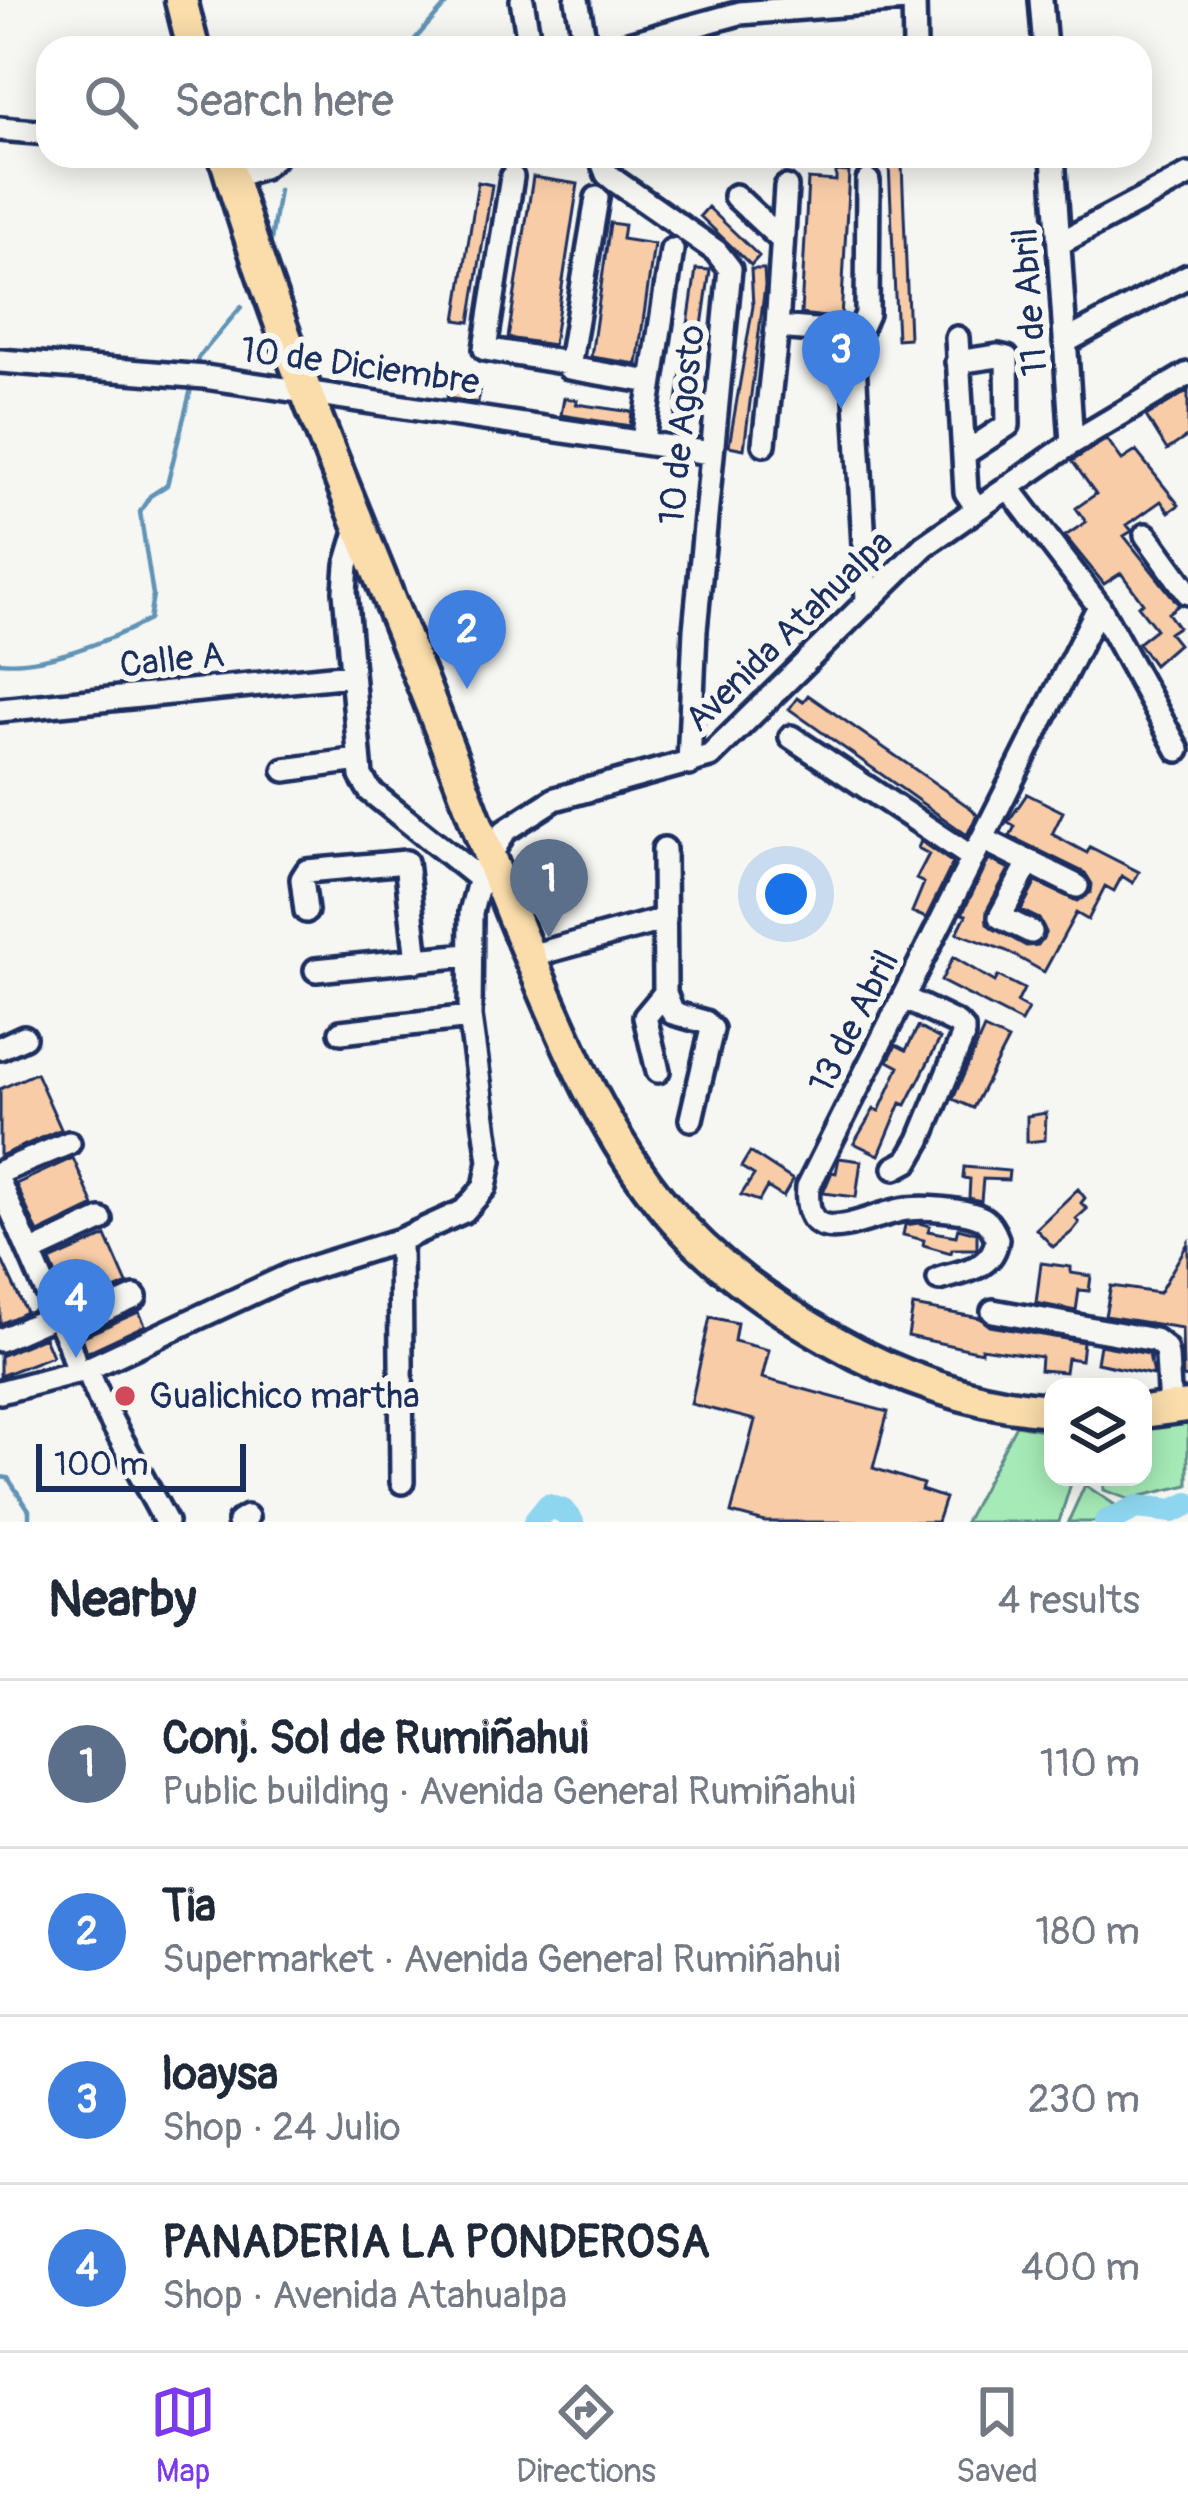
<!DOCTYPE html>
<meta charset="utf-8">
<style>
:root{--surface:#fff;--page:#f6f6f7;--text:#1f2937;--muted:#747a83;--line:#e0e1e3;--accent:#7c3aed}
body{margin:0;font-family:Pangolin,sans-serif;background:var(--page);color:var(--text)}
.controls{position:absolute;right:36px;bottom:36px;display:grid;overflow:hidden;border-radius:24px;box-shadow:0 6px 30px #0003}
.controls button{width:108px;height:108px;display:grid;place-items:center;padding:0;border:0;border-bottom:3px solid var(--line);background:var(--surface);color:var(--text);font:60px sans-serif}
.scale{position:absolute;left:36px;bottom:30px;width:210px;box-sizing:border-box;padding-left:12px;border:6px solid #1b2f5e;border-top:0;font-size:33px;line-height:42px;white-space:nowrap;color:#1b2f5e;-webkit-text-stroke:9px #f6f6f2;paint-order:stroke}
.you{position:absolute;left:786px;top:894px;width:42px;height:42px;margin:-30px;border:9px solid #fff;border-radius:50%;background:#1a73e8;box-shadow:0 0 0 18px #1a73e833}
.badge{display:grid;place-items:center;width:78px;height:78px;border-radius:50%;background:var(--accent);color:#fff;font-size:39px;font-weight:700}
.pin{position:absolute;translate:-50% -99px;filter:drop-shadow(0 3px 6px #0008)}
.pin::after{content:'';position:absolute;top:63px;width:42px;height:36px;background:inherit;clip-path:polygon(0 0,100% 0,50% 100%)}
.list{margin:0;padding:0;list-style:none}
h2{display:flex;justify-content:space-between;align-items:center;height:156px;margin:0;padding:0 48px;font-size:51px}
h2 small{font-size:39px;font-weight:400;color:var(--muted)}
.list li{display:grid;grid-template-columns:78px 1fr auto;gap:36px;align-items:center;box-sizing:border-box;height:168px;padding:0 48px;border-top:3px solid var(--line)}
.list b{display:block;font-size:45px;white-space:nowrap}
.list p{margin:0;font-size:39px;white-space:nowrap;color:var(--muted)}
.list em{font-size:39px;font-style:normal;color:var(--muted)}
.icon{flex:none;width:66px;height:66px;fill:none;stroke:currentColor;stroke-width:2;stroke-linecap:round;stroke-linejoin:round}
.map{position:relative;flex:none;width:1188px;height:1522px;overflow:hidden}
.search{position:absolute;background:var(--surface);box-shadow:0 6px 30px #0003;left:36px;right:36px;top:36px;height:132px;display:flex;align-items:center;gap:30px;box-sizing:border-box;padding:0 42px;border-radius:36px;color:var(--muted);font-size:45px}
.sheet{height:828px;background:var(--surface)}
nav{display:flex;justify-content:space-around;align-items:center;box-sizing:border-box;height:168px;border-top:3px solid var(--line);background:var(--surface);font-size:33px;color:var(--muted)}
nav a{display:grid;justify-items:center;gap:6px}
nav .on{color:var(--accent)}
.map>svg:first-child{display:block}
.green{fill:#a6ebb7;stroke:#608d8a;stroke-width:3}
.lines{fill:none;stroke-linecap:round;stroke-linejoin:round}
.stream{stroke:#6093b5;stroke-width:4.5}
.river{stroke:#8ed5ef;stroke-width:24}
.building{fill:#f8cca7;stroke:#1b2f5e;stroke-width:3}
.minor-casing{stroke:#1b2f5e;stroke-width:30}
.highway-casing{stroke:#1b2f5e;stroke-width:39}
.minor{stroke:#f6f6f2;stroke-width:21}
.highway{stroke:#faddab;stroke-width:30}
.poi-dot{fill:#d1495b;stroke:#f6f6f2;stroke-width:4.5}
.labels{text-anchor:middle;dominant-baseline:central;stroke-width:12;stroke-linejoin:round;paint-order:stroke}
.street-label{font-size:36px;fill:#1b2f5e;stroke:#f6f6f2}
.poi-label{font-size:36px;fill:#1b2f5e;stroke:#f6f6f2;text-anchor:start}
</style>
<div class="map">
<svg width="1188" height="1522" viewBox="0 0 1188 1522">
<rect width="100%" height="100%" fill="#f6f6f2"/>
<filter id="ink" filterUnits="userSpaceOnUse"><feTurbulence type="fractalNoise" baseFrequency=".00833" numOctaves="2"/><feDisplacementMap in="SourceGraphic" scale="24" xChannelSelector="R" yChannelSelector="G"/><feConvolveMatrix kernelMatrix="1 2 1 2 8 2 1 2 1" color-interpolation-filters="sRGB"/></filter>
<g filter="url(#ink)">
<!-- green -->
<path class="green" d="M1188,1421V1485L1128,1499L1104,1490L1103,1477H1143V1429Z
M1016,1425L1053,1432V1477H1073L1059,1522H965Z
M1085,1485L1118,1507L1093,1522H1068Z"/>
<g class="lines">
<!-- stream -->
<path class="stream" d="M407,48L450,0
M269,253L279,190
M196,368L198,358L241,307
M0,662C43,667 111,640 149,620L153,595L140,512L150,496L167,485L192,385
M0,1477L8,1478L29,1510V1522"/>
<!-- river -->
<path class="river" d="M535,1522L548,1506L563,1511L572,1522
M1106,1522L1137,1507L1173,1511L1188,1504"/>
</g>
<!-- building -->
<path class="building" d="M889,164H902L909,338L897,339Z
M836,171L849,172L841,319L801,314L808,179L836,181Z
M533,177L578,184L553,345L508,338Z
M478,182L492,185L470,322L456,320Z
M708,207L759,256L751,265L700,216Z
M610,223L624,225L622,239L654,244L637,364L591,357Z
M696,269L710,270L688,424L674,422Z
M751,269H764L765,286L744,449L729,446L753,306Z
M451,370L466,372L465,384L480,386L478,403L447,398Z
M1188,391V436L1167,450L1146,416Z
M564,398L577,400L576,404L632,412L630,426L561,415Z
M1107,439L1122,460L1136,451L1179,505L1169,512L1161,501L1127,525L1132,531L1124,536L1179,605L1168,613L1178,627L1169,633L1178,644L1154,665L1138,643L1156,629L1138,606L1143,603L1121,573L1104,584L1065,536L1086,522L1076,508L1096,494L1072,461Z
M808,695L972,809L977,815L967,835L789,709L797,698L803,702Z
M1027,794L1063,812L1052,834L1087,853L1090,847L1139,872L1133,883L1122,876L1114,891L1105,886L1088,920L1076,913L1044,972L1007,951L957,933L966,915L962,914L989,859L1009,869L987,910V924L1026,946L1038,945L1046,932L1039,919L1021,910L1036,882L1077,901L1091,892L1092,884L1085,873L1010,836L1015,826L1008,822Z
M921,841L953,863L926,918L912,912L924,883L916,879L929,854L918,848Z
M953,957L995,982L998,976L1024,989L1017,1003L1028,1009L1021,1022L941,981Z
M918,1027L940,1039L906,1105L901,1103L879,1155L854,1143L874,1109L879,1111L899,1067L888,1061L896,1045L906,1050Z
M984,1029L1008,1040L973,1108L953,1099Z
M36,1073L61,1129L0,1156V1089Z
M1046,1113L1045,1140L1027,1142V1116Z
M750,1152L793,1180L783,1197L767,1187L759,1201L741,1195L754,1175L741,1167Z
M73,1158L94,1206L38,1233L16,1184Z
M839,1158L861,1161L856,1197L823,1193L832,1172L836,1173Z
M964,1167L1009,1171L1008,1180L983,1179L981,1201L969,1198L970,1179L963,1178Z
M1078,1189L1085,1198L1081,1203L1087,1209L1076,1219L1079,1223L1072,1232L1053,1247L1036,1229Z
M919,1223L930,1226L928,1231L956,1236L958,1228L977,1233V1249H952L951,1253L923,1245L924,1240L903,1235L905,1225Z
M106,1236L127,1284L71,1310L50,1261Z
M1188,1243V1378L1183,1377L1182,1328L1105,1316L1111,1286L1159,1293Z
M0,1256L26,1312L0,1324Z
M1041,1263L1071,1267V1273L1091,1276L1089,1291L1079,1290L1076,1311L1036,1303Z
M913,1306L980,1318L990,1326L1083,1342L1081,1360L1067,1358L1065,1372L1040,1370L1041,1357L981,1348V1352L908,1336Z
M139,1312L145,1325L87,1352L82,1337Z
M710,1317L737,1323L734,1341L769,1350L762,1378L888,1412L873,1468L923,1484L921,1490L945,1498L937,1522H765L731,1513L755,1420L691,1404Z
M44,1337L52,1356L0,1376V1356Z
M1100,1345L1149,1354L1153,1375L1097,1363Z"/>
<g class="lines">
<defs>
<path id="minor" d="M522,0L530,48
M577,0L586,48
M914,0L915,48
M1041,0L1045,48
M614,48L740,13L905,0
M0,129L48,133
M600,156L607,174L617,182L716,251L730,269L695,630L689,764
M1053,156L1072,443
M231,177L263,167L276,156
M512,177L485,349L568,363
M735,196L782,240
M597,198L569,368L651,382
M1060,243L1188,175
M777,327L827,331L853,345
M957,338L966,492L976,507
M1065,342L1188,276
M853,345L867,599
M853,345L867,314L868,181
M0,361L205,377L710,453
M957,362L998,356L1007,358L1008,425L964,454
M643,440L672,250
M764,444L777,327L786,187
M1008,487L1099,606L1178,750
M359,525L347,565L345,591L361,776L370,791L480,879
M1146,535L1188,593
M0,710L351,675
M791,737L973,858
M285,770L358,760
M983,839L1077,886
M664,849L665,993L673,1013L705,1022L712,1029L691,1119
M1030,861L1000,917L1031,932
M306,911L302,879L307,871L406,862L417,961
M530,956L665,919
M316,970L468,955
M341,1032L470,1017
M0,1048L24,1037
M658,1071L645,1017L665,993
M895,1168L908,1161L920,1140L963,1036V1029L956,1023L904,998
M0,1172L69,1143
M0,1184L68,1341L77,1370
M400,1240L402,1482
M30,1253L101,1220
M939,1279C965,1271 993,1269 997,1239C990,1220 983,1216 963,1212C945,1209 926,1207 907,1209C870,1213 802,1258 808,1187L1099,606
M993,1311L1155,1340L1165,1348L1167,1356L1170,1409
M64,1329L135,1297
M0,1340L57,1315
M87,1369L100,1400L166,1522
M0,1392L87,1369L292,1274L400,1240L464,1211L485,1187L490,1161L470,1017L471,912L482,870L505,831L555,799L710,756L924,546L1072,443L1188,374
M239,1522L247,1517"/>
<path id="highway" d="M181,0L193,48
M225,156C278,339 357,515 426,692C461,779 492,868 529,955C567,1044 603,1134 667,1210C712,1264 769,1304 830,1339C896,1377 976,1406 1053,1410
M1143,1412L1188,1406"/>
</defs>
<!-- minor casing -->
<use href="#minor" class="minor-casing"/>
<!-- highway casing -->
<use href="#highway" class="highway-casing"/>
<!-- minor -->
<use href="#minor" class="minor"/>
<!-- highway -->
<use href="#highway" class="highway"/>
</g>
</g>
<!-- markers -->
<circle class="poi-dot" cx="125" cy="1396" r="12"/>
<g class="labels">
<!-- street labels -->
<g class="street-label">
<text transform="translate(1030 302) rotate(-94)">11 de Abril</text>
<text transform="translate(360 366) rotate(8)">10 de Diciembre</text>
<text transform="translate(682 425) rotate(-84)">10 de Agosto</text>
<text transform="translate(789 631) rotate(-44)">Avenida Atahualpa</text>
<text transform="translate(172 660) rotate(-6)">Calle A</text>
<text transform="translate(854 1022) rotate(-63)">13 de Abril</text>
</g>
<!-- poi labels -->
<g class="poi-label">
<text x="149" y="1396">Gualichico martha</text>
</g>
</g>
</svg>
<div class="controls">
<button><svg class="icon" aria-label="layers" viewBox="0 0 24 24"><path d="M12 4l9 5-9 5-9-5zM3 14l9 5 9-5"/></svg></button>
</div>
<div class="scale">100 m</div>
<div class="you"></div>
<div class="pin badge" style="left:549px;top:938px;background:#5c6f8a">1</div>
<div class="pin badge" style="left:467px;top:689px;background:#3f7fe0">2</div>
<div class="pin badge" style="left:841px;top:409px;background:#3f7fe0">3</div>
<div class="pin badge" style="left:76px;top:1358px;background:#3f7fe0">4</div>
<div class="search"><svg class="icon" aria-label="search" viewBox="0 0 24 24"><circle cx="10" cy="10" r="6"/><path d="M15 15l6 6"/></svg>Search here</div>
</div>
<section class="sheet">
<h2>Nearby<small>4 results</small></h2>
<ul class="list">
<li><span class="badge" style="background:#5c6f8a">1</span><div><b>Conj. Sol de Rumiñahui</b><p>Public building · Avenida General Rumiñahui</p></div><em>110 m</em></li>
<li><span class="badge" style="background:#3f7fe0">2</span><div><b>Tia</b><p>Supermarket · Avenida General Rumiñahui</p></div><em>180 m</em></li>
<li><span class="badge" style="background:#3f7fe0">3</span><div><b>loaysa</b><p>Shop · 24 Julio</p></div><em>230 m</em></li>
<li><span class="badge" style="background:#3f7fe0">4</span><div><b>PANADERIA LA PONDEROSA</b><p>Shop · Avenida Atahualpa</p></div><em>400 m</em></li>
</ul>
</section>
<nav>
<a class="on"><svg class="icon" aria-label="map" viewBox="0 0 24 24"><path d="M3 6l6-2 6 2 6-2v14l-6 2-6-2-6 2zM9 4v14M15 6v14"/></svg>Map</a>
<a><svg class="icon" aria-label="directions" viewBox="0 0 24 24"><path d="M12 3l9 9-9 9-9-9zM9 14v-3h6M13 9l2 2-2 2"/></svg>Directions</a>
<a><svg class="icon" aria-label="saved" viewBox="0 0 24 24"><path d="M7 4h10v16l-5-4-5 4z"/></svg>Saved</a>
</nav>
